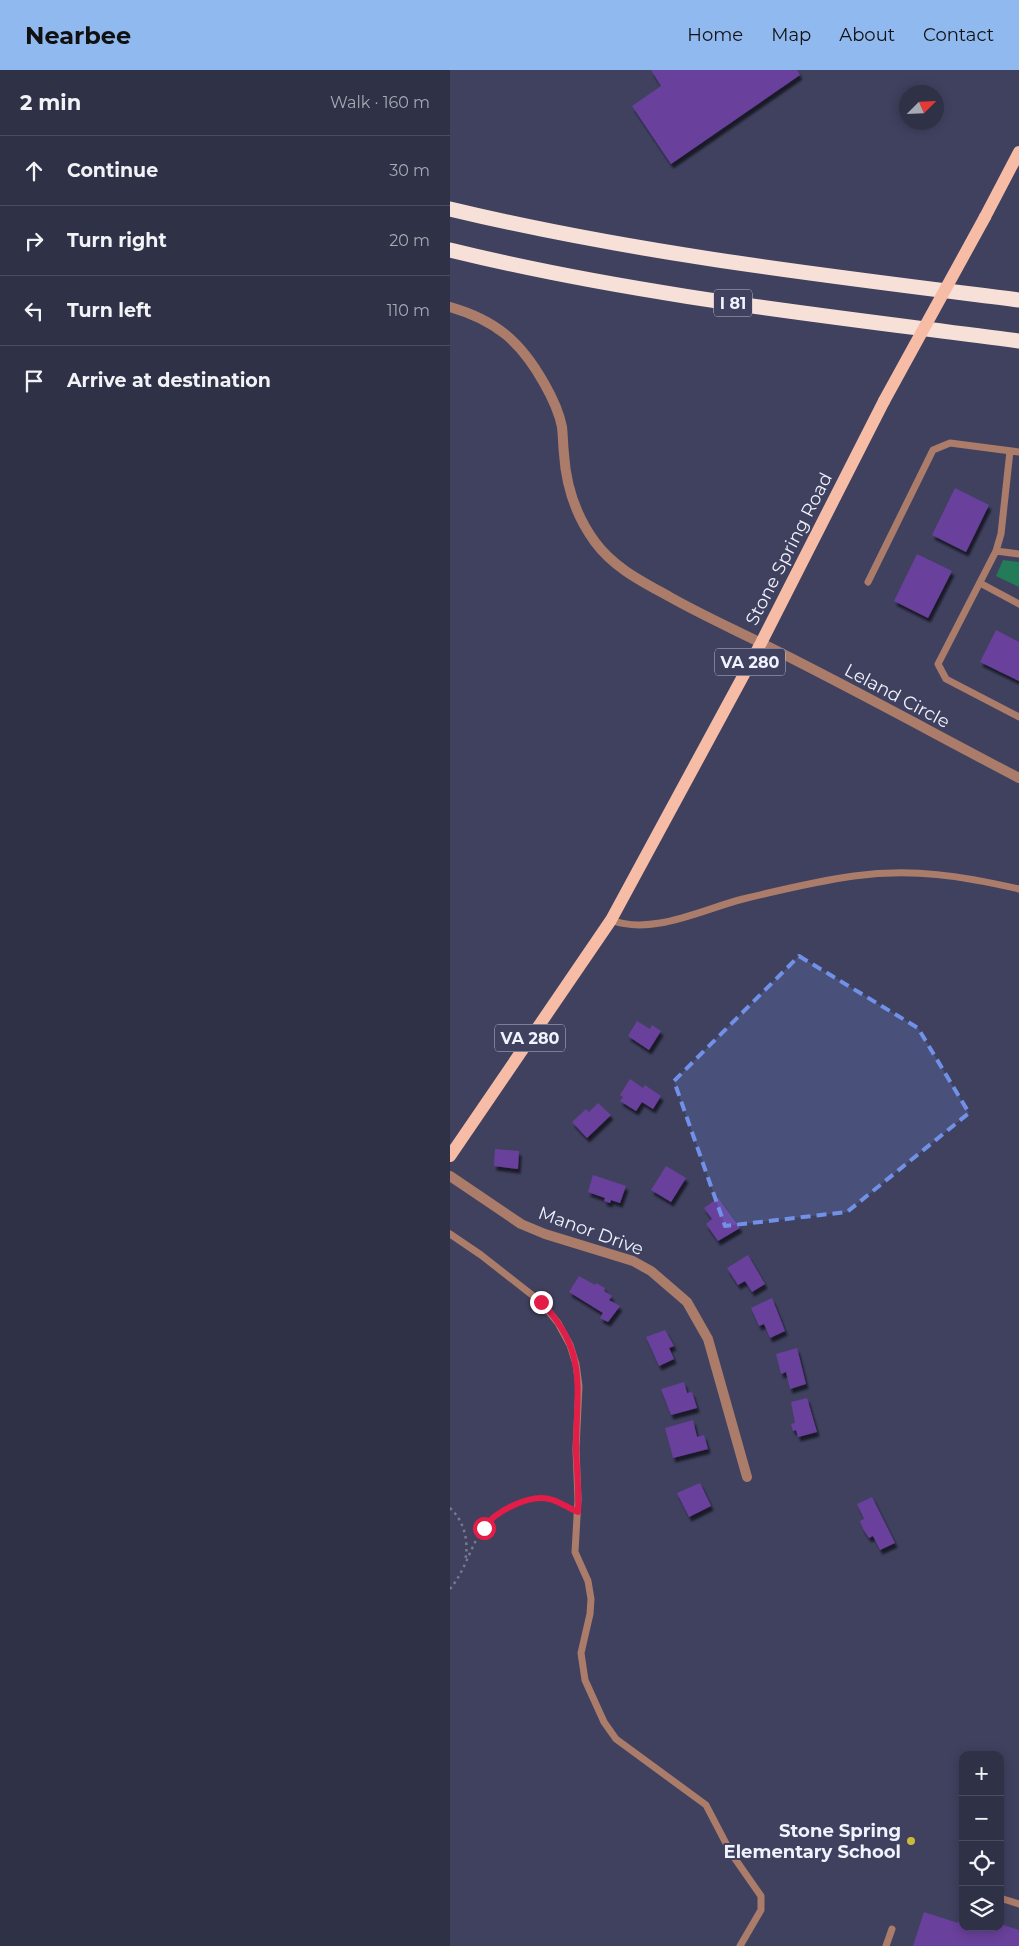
<!DOCTYPE html>
<meta charset="utf-8">
<style>
:root{--surface:#2f3147;--page:#3b3d52;--text:#f1f3f6;--muted:#a7a9b4;--line:#4a4c60;--accent:#90b9f0}
body{margin:0;font-family:Montserrat,sans-serif;background:var(--page);color:var(--text)}
.controls{position:absolute;right:15px;bottom:15px;display:grid;overflow:hidden;border-radius:10px;box-shadow:0 2px 12px #0003}
.controls button{width:45px;height:45px;display:grid;place-items:center;padding:0;border:0;border-bottom:1px solid var(--line);background:var(--surface);color:var(--text);font:25px sans-serif}
.compass{position:absolute;left:449px;top:15px;width:45px;height:45px;border-radius:50%;background:var(--surface);box-shadow:0 2px 12px #0003;rotate:66deg}
.stop{position:absolute;width:15px;height:15px;margin:-11px;border:4px solid #e11d48;border-radius:50%;background:#fff}
.stop.end{background:#e11d48;border-color:#fff;box-shadow:0 1px 5px #0008}
.list{margin:0;padding:0;list-style:none}
h2{display:flex;justify-content:space-between;align-items:center;height:65px;margin:0;padding:0 20px;font-size:21px}
h2 small{font-size:16px;font-weight:400;color:var(--muted)}
.list li{display:grid;grid-template-columns:32px 1fr auto;gap:15px;align-items:center;box-sizing:border-box;height:70px;padding:0 20px;border-top:1px solid var(--line)}
.list b{display:block;font-size:19px;white-space:nowrap}
.list em{font-size:16px;font-style:normal;color:var(--muted)}
.icon{flex:none;width:28px;height:28px;fill:none;stroke:currentColor;stroke-width:2;stroke-linecap:round;stroke-linejoin:round}
.map{position:relative;flex:none;width:569px;height:1876px;overflow:hidden}
header{display:flex;align-items:center;gap:30px;box-sizing:border-box;height:70px;padding:0 25px;background:var(--accent);color:#111}
header strong{font-size:24px}
nav{display:flex;gap:28px;margin-inline-start:auto;font-size:18px}
main{display:flex}
aside{flex:1;background:var(--surface)}
.map>svg:first-child{display:block}
.green{fill:#237b57}
.building{fill:#69409b;filter:url(#shadow)}
.lines{fill:none;stroke-linecap:round;stroke-linejoin:round}
.path{stroke:#777991;stroke-width:2.5;stroke-dasharray:2.5 4;stroke-linecap:butt}
.service{stroke:#ab7c6a;stroke-width:7}
.minor{stroke:#ab7c6a;stroke-width:10}
.primary{stroke:#f6bca6;stroke-width:12}
.motorway{stroke:#f7e0d7;stroke-width:15}
.primary-bridge{stroke:#f6bca6;stroke-width:12}
.route{stroke:#e11d48;stroke-width:6}
.marked{fill:#7190e7;fill-opacity:0.2;stroke:#7190e7;stroke-width:4;stroke-dasharray:10 6;stroke-linejoin:round}
.poi-dot{fill:#cbba39;stroke:#3f415f;stroke-width:2}
.labels{text-anchor:middle;dominant-baseline:central;stroke-width:4;stroke-linejoin:round;paint-order:stroke}
.shield{fill:#3f415f;stroke:#bbbdce;stroke-width:1}
.shield-label{font-size:16px;font-weight:bold;fill:#f0f2fd}
.street-label{font-size:18px;fill:#f0f2fd;stroke:#3f415f}
.poi-label{font-size:18px;font-weight:bold;fill:#f0f2fd;stroke:#3f415f;text-anchor:end}
</style>
<header>
<strong>Nearbee</strong>
<nav><a>Home</a><a>Map</a><a>About</a><a>Contact</a></nav>
</header>
<main>
<aside>
<h2>2 min<small>Walk · 160 m</small></h2>
<ul class="list">
<li><svg class="icon" aria-label="ahead" viewBox="0 0 24 24"><path d="M12 20V5M6 11l6-6 6 6"/></svg><div><b>Continue</b></div><em>30 m</em></li>
<li><svg class="icon" aria-label="right" viewBox="0 0 24 24"><path d="M7 20v-9h11M14 6l5 5-5 5"/></svg><div><b>Turn right</b></div><em>20 m</em></li>
<li><svg class="icon" aria-label="left" viewBox="0 0 24 24"><path d="M17 20v-9H6M10 6l-5 5 5 5"/></svg><div><b>Turn left</b></div><em>110 m</em></li>
<li><svg class="icon" aria-label="arrive" viewBox="0 0 24 24"><path d="M6 21V4h12l-3 4 3 4H6"/></svg><div><b>Arrive at destination</b></div></li>
</ul>
</aside>
<div class="map">
<svg width="569" height="1876" viewBox="0 0 569 1876">
<defs>
<filter id="shadow"><feDropShadow dx="2.5" dy="4.5" stdDeviation="1" flood-color="#0009"/></filter>
</defs>
<rect width="100%" height="100%" fill="#3f415f"/>
<!-- green -->
<path class="green" d="M553,490L569,492V517L546,506Z"/>
<!-- building -->
<path class="building" d="M201,0H347L350,5L221,94L182,36L211,16Z
M505,418L539,435L516,482L482,465Z
M467,484L502,501L478,548L444,531Z
M546,560L569,572V611L530,592Z
M187,951L200,959L202,955L211,961L199,980L178,966Z
M180,1009L193,1018L195,1015L211,1026L203,1039L192,1032L186,1041L170,1031L173,1027L170,1025Z
M148,1033L161,1045L137,1068L122,1052L136,1039L139,1042Z
M45,1079L69,1081L68,1099L44,1096Z
M216,1096L236,1108L221,1132L201,1120Z
M143,1105L176,1116L170,1133L161,1130L160,1133L154,1131L155,1128L138,1122Z
M268,1128L290,1158L268,1171L256,1154L262,1149L254,1138Z
M298,1185L315,1214L302,1222L295,1211L288,1215L277,1198Z
M129,1206L145,1215L146,1213L155,1218L154,1221L162,1226L159,1230L170,1236L158,1252L150,1248L153,1243L119,1222Z
M322,1228L335,1261L320,1268L314,1254L309,1256L301,1238Z
M215,1260L224,1276L219,1278L224,1289L209,1296L196,1267Z
M347,1278L356,1314L340,1319L336,1302L331,1304L326,1284Z
M234,1312L237,1323L242,1322L247,1338L221,1345L211,1319Z
M357,1328L367,1362L348,1367L346,1360L343,1361L341,1354L345,1353L341,1332Z
M243,1350L247,1367L254,1365L258,1379L223,1388L215,1358Z
M250,1413L261,1436L239,1447L227,1423Z
M422,1427L445,1473L430,1480L423,1466L419,1468L413,1459L410,1451L414,1449L407,1434Z
M513,1841V1857H550V1854L569,1860V1876H463L474,1842L508,1853Z"/>
<g class="lines">
<!-- path -->
<path class="path" d="M0,1438C15,1452 19,1472 15,1492
M0,1519C18,1498 23,1464 43,1446C50,1441 59,1437 67,1434C90,1426 97,1426 118,1438"/>
<!-- service -->
<path class="service" d="M546,481L551,464L560,381
M569,484L546,481L488,594L496,609L569,647
M418,512L483,380L500,373L569,382
M530,513L569,534
M161,850C202,866 253,839 293,829C330,820 367,811 404,806C463,798 512,806 569,819
M0,1164L31,1185L91,1232L108,1253L120,1275L126,1294L129,1316L126,1379L128,1429L125,1482L138,1511L141,1529L140,1544L131,1583L135,1610L154,1652L166,1669L256,1735L281,1783L311,1826V1840L290,1876
M550,1828L569,1834
M436,1876L442,1859"/>
<!-- minor -->
<path class="minor" d="M0,237C46,250 71,272 94,313C102,327 109,341 112,357C113,366 113,375 114,384C116,415 126,446 145,472C164,498 193,512 220,527C250,544 281,558 311,573C398,616 483,663 569,708
M0,1106L71,1154L95,1164L183,1191L201,1201L237,1232L258,1269L297,1407"/>
<!-- primary -->
<path class="primary" d="M535,147L569,82
M0,1086L161,850L311,573L434,331"/>
<!-- motorway -->
<path class="motorway" d="M0,139C187,184 379,206 569,230
M0,180C187,226 379,246 569,271"/>
<!-- primary-bridge -->
<path class="primary-bridge" d="M434,331L535,147"/>
</g>
<g class="lines">
<!-- route -->
<path class="route" d="M34,1458C45,1441 80,1424 99,1429C109,1431 118,1438 128,1442C129,1421 127,1401 126,1380C126,1318 139,1282 91,1232"/>
</g>
<!-- marked area -->
<path class="marked" d="M349,886L468,958L519,1043L397,1142L275,1156L224,1011Z"/>
<!-- markers -->
<circle class="poi-dot" cx="461" cy="1771" r="5"/>
<g class="labels">
<!-- shield labels -->
<g class="shield">
<rect x="264" y="219.5" width="38" height="27" rx="4"/>
<rect x="265" y="578.5" width="70" height="27" rx="4"/>
<rect x="45" y="954.5" width="70" height="27" rx="4"/>
</g>
<g class="shield-label">
<text x="283" y="233">I 81</text>
<text x="300" y="592">VA 280</text>
<text x="80" y="968">VA 280</text>
</g>
<!-- street labels -->
<g class="street-label">
<text transform="translate(339 479) rotate(-63)">Stone Spring Road</text>
<text transform="translate(447 626) rotate(28)">Leland Circle</text>
<text transform="translate(141 1161) rotate(20)">Manor Drive</text>
</g>
<!-- poi labels -->
<g class="poi-label">
<text x="451" y="1761">Stone Spring<tspan x="451" dy="21">Elementary School</tspan></text>
</g>
</g>
</svg>
<div class="controls">
<button>+</button>
<button>−</button>
<button><svg class="icon" aria-label="locate" viewBox="0 0 24 24"><circle cx="12" cy="12" r="6"/><path d="M12 2v4M12 18v4M2 12h4M18 12h4"/></svg></button>
<button><svg class="icon" aria-label="layers" viewBox="0 0 24 24"><path d="M12 4l9 5-9 5-9-5zM3 14l9 5 9-5"/></svg></button>
</div>
<svg class="compass" viewBox="-18 -18 36 36"><path d="M0-13l5 13h-10z" fill="#e53935"/><path d="M0 13l5-13h-10z" fill="#a7a9b4"/></svg>
<div class="stop" style="left:34px;top:1458px"></div>
<div class="stop end" style="left:91px;top:1232px"></div>
</div>
</main>
